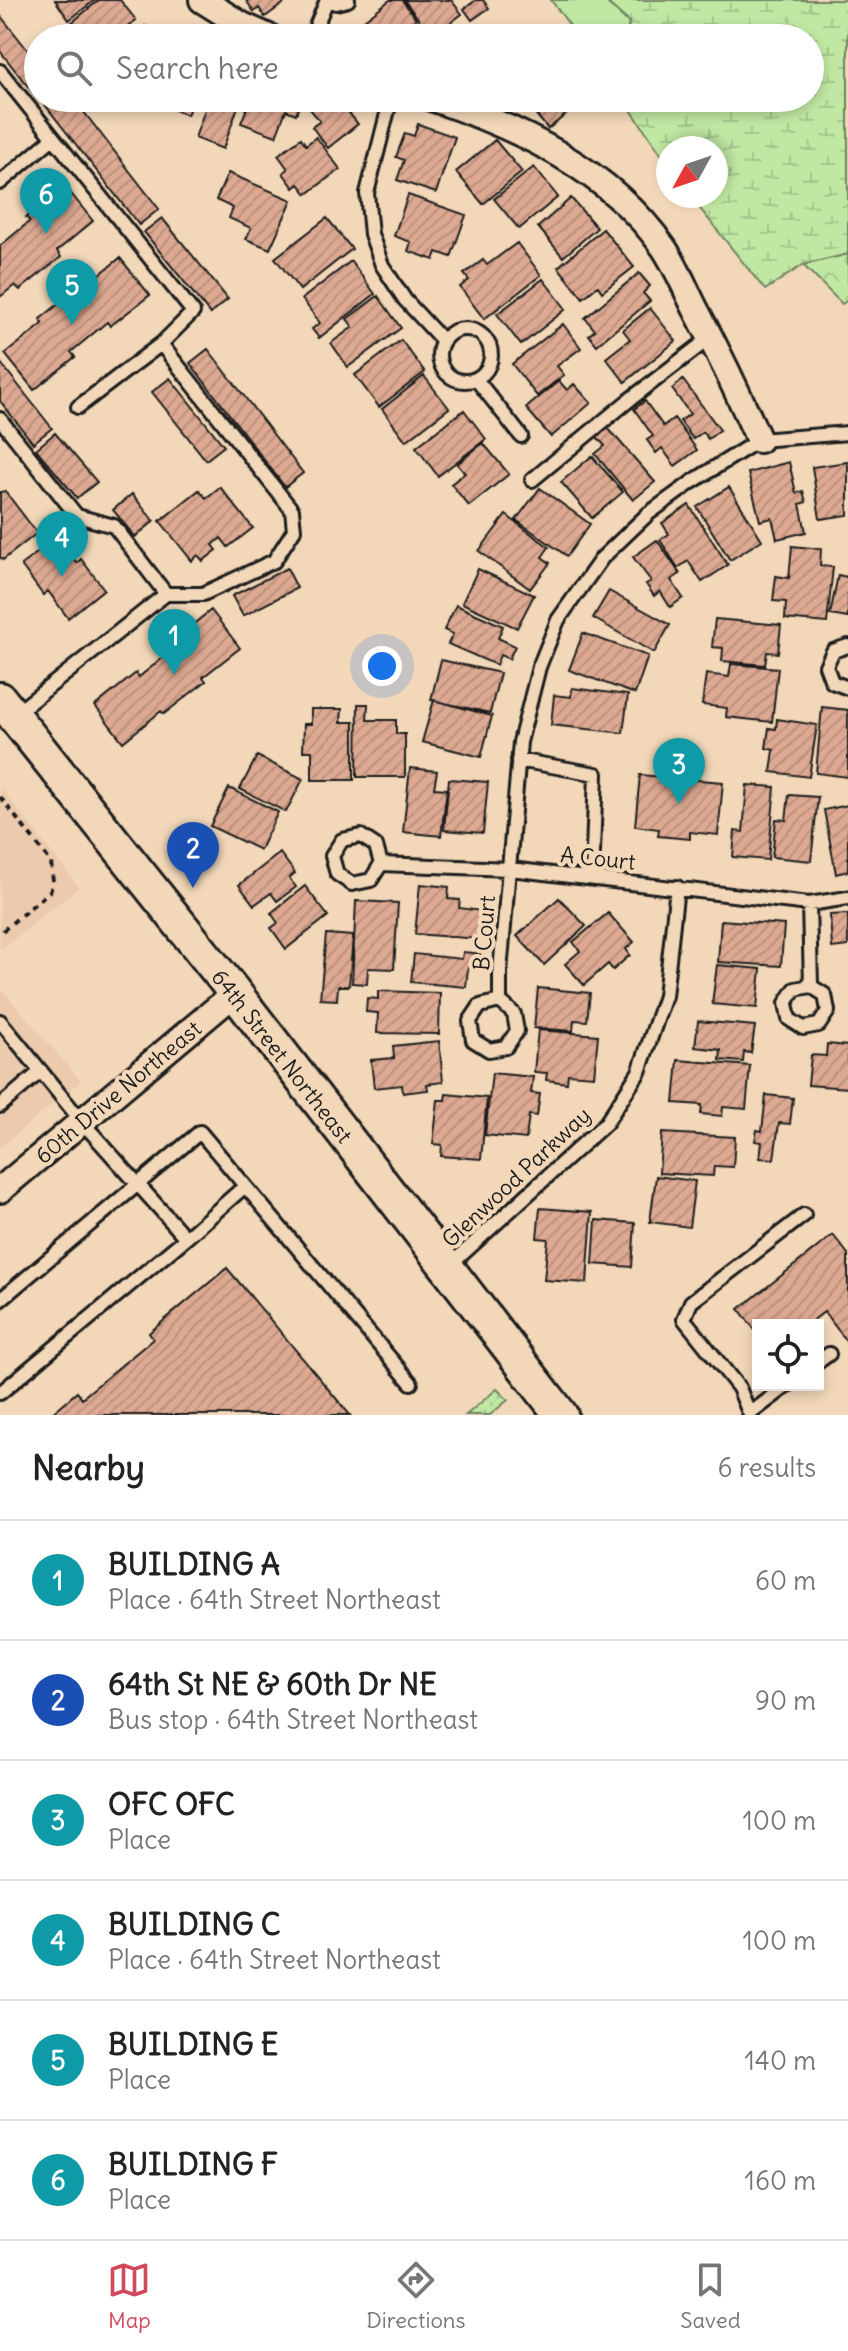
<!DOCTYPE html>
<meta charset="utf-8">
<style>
:root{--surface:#fff;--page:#f6f6f6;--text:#222;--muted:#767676;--line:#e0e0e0;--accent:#d1495b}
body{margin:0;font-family:Delius,sans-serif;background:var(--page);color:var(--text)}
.controls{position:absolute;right:24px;bottom:24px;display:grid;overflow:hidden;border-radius:0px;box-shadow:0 4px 12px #0003}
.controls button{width:72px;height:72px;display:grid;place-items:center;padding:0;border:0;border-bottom:2px solid var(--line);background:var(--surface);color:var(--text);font:40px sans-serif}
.compass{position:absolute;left:656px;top:136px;width:72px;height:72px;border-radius:50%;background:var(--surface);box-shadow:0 4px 12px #0003;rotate:230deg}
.you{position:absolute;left:382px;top:666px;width:28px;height:28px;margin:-20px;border:6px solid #fff;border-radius:50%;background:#1a73e8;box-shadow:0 0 0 12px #1a73e833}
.badge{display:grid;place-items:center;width:52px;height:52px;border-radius:50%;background:var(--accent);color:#fff;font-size:26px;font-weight:700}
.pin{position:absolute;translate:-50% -66px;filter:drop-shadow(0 2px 4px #0008)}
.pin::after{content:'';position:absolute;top:42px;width:28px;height:24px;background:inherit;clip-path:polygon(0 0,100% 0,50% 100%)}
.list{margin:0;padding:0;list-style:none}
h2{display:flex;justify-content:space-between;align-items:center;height:104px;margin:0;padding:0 32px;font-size:34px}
h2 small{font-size:26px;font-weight:400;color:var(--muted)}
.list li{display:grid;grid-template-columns:52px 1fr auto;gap:24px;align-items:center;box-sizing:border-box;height:120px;padding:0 32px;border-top:2px solid var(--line)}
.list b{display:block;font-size:30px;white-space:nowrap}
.list p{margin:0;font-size:26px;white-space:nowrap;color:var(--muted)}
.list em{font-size:26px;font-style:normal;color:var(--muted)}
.icon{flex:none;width:44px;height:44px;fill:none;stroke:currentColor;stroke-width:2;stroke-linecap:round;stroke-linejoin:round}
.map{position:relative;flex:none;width:848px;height:1415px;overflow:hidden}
.search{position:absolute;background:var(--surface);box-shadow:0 4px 12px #0003;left:24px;right:24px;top:24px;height:88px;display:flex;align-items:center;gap:20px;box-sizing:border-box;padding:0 28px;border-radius:44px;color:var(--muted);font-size:30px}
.sheet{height:824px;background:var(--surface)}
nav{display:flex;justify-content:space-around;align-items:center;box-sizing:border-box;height:112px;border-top:2px solid var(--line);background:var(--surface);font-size:22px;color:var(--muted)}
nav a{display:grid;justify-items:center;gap:4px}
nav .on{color:var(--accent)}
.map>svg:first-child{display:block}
.built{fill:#eccaad}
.green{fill:#c0e8a3;stroke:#6e8260;stroke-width:2}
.forest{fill:url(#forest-crowns);stroke:#6e8260;stroke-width:2}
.wetland{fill:url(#wetland-marsh);stroke:#6e8260;stroke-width:2}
.park{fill:url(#park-dots);stroke:#6e8260;stroke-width:2}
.building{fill:url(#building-hatch);stroke:#1c1c1c;stroke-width:2}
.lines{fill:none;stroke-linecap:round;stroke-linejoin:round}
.service-casing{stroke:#1c1c1c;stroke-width:18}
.minor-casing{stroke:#1c1c1c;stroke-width:30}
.secondary-casing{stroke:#1c1c1c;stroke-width:38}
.path{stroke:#1c1c1c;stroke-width:4;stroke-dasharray:6 6;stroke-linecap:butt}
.service{stroke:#f2d8b9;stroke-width:12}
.minor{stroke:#f2d8b9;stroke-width:24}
.secondary{stroke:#f2d8b9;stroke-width:32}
.labels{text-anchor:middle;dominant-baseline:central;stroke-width:8;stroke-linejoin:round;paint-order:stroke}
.street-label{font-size:22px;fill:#1c1c1c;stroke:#f2d8b9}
</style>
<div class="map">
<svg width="848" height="1415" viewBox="0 0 848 1415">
<defs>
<pattern id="forest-crowns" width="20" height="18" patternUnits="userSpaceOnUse" patternTransform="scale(2)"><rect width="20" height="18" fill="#c0e8a3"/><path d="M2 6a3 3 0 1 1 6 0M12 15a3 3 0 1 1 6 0" fill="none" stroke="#a4c68c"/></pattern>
<pattern id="wetland-marsh" width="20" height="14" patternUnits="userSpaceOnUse" patternTransform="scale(2)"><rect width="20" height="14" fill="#c0e8a3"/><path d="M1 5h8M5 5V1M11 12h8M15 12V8" fill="none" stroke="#a4c68c"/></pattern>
<pattern id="park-dots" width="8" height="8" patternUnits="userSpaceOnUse" patternTransform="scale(2)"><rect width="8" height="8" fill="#c0e8a3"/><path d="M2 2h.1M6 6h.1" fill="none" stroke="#a4c68c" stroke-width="1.8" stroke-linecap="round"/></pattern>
<pattern id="building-hatch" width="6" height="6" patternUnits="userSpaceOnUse" patternTransform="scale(2)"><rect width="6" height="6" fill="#dda992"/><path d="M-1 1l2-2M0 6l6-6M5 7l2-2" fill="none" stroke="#bd917d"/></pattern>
</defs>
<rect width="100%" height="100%" fill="#f2d8b9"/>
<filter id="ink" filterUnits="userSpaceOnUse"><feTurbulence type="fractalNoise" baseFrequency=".0125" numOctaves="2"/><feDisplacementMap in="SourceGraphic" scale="16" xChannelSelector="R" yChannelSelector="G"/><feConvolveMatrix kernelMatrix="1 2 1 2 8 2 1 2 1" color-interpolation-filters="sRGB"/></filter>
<g filter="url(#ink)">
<!-- built -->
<path class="built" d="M0,787L79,887L0,950Z
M0,987L81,1081L0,1148Z"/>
<!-- green -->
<path class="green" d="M551,0H604L629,23L627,38H579Z"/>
<!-- forest -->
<path class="forest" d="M848,254V300L842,304L803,265Z"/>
<!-- wetland -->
<path class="wetland" d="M604,0H848V254L803,265L765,290L690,196H716V148H668V164L623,98H810V38H627L629,22Z"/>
<!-- park -->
<path class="park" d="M497,1389L508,1400L490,1415H466Z"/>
<!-- building -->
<path class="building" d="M55,0H95L69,20Z
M99,0H120L136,20L114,38H81L70,24Z
M246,0H287V1L265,17L259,8L254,12Z
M390,0H402L416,19L407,26L416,38H369L359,24Z
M404,0H451L462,14L442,29L437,23L427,30Z
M476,0H483L489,8L472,20L464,9Z
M0,15L38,63L37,98L0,51Z
M145,26L171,37V38H140Z
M482,26L491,38H466Z
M46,98H73L159,209L139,225L42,101Z
M152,98H194L187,115L151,100Z
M209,98H241L223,149L195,138Z
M251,98H291L301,102L296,114L286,110L276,136L241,123Z
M311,98H337L358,124L328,148L312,127L320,121L305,103Z
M522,98H558L569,112L548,129Z
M418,124L455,137L436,193L397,180L404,160L396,157L405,133L414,136Z
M316,137L340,169L307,194L299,184L294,188L283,173L288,169L278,155L301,138L306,145Z
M495,140L522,172L483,204L456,172Z
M534,167L558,197L519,229L494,199Z
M228,173L292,200L270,249L246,239L251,228L229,218L233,208L216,200Z
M65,186L93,221L57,251L61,257L20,290L15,285L0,297V246L30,221L26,217Z
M408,195L466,215L451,257L437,252L434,260L408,251L411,242L394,236Z
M571,198L597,228L563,257L538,227Z
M162,218L228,299L210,314L144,232Z
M327,218L352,249L300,290L275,258Z
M603,229L634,267L602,292L598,286L583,298L558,267Z
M517,243L541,275L484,319L460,287L469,280L464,274L483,260L487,265Z
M120,258L150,295L110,326L107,322L71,352L75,357L34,390L5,354L43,324L40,319L81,286L83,288Z
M351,261L375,294L319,338L312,329L320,323L302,299Z
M639,273L650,286L643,293L650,301L597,345L589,335L595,330L585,318Z
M543,279L566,309L521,345L497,314Z
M378,296L401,328L348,367L331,343L353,327L347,319Z
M650,308L676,341L625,382L606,358L630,339L623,330Z
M563,324L581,348L557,366L564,375L537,396L512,364Z
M401,340L425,372L379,407L355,375Z
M208,349L303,473L285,487L190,363Z
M0,362L52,428L33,443L0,401Z
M424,376L449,408L406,441L382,409Z
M170,378L224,446L206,460L152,392Z
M683,380L720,430L708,439L703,432L693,439L680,421L690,414L672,389Z
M559,381L567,390L574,384L591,403L551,437L526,408Z
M645,401L663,426L674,418L697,450L675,466L662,448L656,453L647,440L653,436L634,409Z
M464,410L486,439L438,476L416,447Z
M607,427L655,482L633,500L595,454L605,446L596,436Z
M55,433L97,482L77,498L36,449Z
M483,443L509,474L469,506L451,484L465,473L457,464Z
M592,456L623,492L592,518L561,482Z
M789,462L796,493L803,491L806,502L800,504L806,532L777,539L772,518L760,521L748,473Z
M848,462V515L820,519L812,467Z
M220,487L253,528L228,547L221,538L213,545L217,550L203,561L198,555L192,561L160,521L199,490L206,498Z
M729,487L762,540L730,560L697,507Z
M540,488L590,524L567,556L516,520Z
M5,491L37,533L3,560L0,557V492Z
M132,494L154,521L135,537L113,510Z
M689,505L728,565L702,582L688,561L678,568L660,540L669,534L662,523Z
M506,515L549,547L542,557L550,563L530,589L479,551Z
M58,537L77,563L81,559L104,589L68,618L48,591L43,595L21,565Z
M657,540L680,574L671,580L683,598L670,607L660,591L654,596L646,584L651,581L633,557Z
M792,546L821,549L820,566L833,567L827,623L785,619L786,602L773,601L776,576L789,578Z
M287,568L297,588L243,616L232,596Z
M478,569L534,595L517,628L462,603Z
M848,573V618L830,615L838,575L847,577Z
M609,591L670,625L654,653L593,618Z
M456,605L503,626L498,638L515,646L509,659L500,655L496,665L448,644L453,634L444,630Z
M211,610L240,648L203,677L206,681L164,714L161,711L123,742L95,706L136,673L139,677L175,648L171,642Z
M715,619L781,625L778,653L767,652L765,665L722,661L723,648L712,647Z
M583,633L648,656L635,694L569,670Z
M441,660L500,673L490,713L431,700Z
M731,664L778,668L772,722L726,717L727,708L702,705L706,674L729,677Z
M572,688L628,695L623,733L551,725L554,695L571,697Z
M434,700L492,716L481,757L422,742Z
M358,704H368L367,720H396V734H405V777H357Z
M822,707L848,710V777L816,773Z
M311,709H342L341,722H354V780H312V751H303L304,724H311Z
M777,719L817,725L809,777L771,772L774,750L766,748L769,728L776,729Z
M257,756L303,779L286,812L240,789Z
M410,768L437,771L434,788L447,789L441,836L403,832Z
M640,775L723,782L718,835L690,832V839L658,836L659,829L635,826Z
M449,779L488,782L483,833L444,830Z
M747,785L775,787L768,860L733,857L735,831L743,832Z
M229,788L278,812L260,850L210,826Z
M789,795L818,797L811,861L772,857L776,819L786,820Z
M848,805V871L836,874L824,810Z
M280,853L295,873L289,878L296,887L277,901L271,893L254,905L239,885Z
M420,884L449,887L448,899L460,900L459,908L482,911L479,939L415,934Z
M305,886L328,916L286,949L271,928L278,923L271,913Z
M559,898L586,926L544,965L517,936Z
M356,901L398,903L394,969L368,968L367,984L352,983Z
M608,913L634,942L626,949L630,955L613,970L608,964L584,985L565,964L580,951L573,942Z
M848,914V946L832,948L830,915Z
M721,920L784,925L781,966L718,962Z
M326,934L353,936L349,986H338L337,1000L320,999Z
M463,952L481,954L479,969L468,968L466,987L411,982L414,954L462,959Z
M717,965L761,969L757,1008L712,1004Z
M538,988L590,993L587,1021L574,1020L573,1031L534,1028Z
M378,991L440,993L439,1034L377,1033L378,1013L366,1012L367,998L378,999Z
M698,1021L755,1026L751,1053L744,1052L743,1062L720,1060L721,1050L695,1047Z
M538,1030L598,1035L594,1076L568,1074L567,1083L546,1080L547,1073L534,1072Z
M439,1041L443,1082L427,1084L428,1090L403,1093L402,1085L374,1088L371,1060L394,1058L393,1046Z
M827,1044L848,1046V1088L808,1085L811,1055L826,1056Z
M678,1060L750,1066L746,1109L723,1107L722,1116L701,1114L702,1105L674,1103Z
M492,1073L533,1077L531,1093L540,1094L537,1116L529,1115L526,1139L485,1135Z
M446,1094L487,1098L481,1159L441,1156L442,1145L433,1144L438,1100H445Z
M766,1095L793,1098L790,1124L779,1123L774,1159L760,1158L762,1142L755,1141L757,1130L762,1131Z
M662,1133L735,1137L733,1167L714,1166L713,1176L659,1173Z
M656,1176L695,1181L689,1227L650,1222Z
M540,1208L592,1212L587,1283L544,1280L548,1239L537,1238Z
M596,1220L635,1223L632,1267L593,1264Z
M833,1235L848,1254V1343L824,1312L807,1325H758V1334L739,1309Z
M227,1268L350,1415H50L77,1392L82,1398L153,1339L149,1333Z"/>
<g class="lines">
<defs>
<path id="service" d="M327,0L336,3L348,0
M311,38L327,0
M0,71L193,312L161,344L292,510L294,530L274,561L203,594H166L15,714
M391,98L367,193L371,234L382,265L405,300L443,341
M0,183L53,138
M439 355a26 26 0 1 1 52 0a26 26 0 1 1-52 0Z
M476,379L521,436
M78,407L161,344
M0,419L77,516L114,526L166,594
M532,480L628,401L711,337
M848,646L833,651L826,666L832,682L848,688
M518,760L596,774L592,877
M381,864L376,846L361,836L342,840L332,856L337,874L352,884L371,880L381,864L510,869L809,904L848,898
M809,904L811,986L825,995L828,1011L819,1025L803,1028L789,1019L786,1003L795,989L811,986
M500,1001L480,1006L470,1021L473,1040L489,1050L506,1047L517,1031L514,1014L500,1001V972L520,742L539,667L558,620L602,558L648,514L692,482L759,440L848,433
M0,1021L83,1123L186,1238L0,1393
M0,1106L41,1071
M186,1238L245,1186
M448,1267L606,1123L639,1072L665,996L677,887
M0,1300L200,1132L411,1383
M818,1362L829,1354
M751,1413L788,1385
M750,1415L739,1388L684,1319L691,1302L804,1215"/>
<path id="minor" d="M202,0L242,25L271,38
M431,98C518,127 610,170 664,248C676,266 685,288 695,308C718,351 739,395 759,440
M0,1190L235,993"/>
<path id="secondary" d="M0,699L235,993L561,1415"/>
</defs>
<!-- service casing -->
<use href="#service" class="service-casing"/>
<!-- minor casing -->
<use href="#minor" class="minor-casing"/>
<!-- secondary casing -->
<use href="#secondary" class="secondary-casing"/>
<!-- path -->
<path class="path" d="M0,797L51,862L53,883L50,891L0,933"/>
<!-- service -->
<use href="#service" class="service"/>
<!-- minor -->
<use href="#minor" class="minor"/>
<!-- secondary -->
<use href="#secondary" class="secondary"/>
</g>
</g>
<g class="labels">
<!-- street labels -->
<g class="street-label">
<text transform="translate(598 858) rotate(6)">A Court</text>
<text transform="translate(484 933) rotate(-85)">B Court</text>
<text transform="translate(282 1056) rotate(52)">64th Street Northeast</text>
<text transform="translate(118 1092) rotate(-40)">60th Drive Northeast</text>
<text transform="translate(516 1177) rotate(-43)">Glenwood Parkway</text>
</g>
</g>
</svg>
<div class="controls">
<button><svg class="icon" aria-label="locate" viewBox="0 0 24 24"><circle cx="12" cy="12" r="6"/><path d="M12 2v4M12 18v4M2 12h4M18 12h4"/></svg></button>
</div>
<svg class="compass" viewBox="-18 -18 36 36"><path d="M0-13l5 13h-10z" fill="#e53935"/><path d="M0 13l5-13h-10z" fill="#767676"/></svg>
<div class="you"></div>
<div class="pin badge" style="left:174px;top:675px;background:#0f9aa8">1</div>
<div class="pin badge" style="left:193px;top:888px;background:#1a4fb4">2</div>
<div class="pin badge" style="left:679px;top:804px;background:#0f9aa8">3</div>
<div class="pin badge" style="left:62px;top:577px;background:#0f9aa8">4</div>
<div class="pin badge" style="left:72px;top:325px;background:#0f9aa8">5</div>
<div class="pin badge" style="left:46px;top:234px;background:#0f9aa8">6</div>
<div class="search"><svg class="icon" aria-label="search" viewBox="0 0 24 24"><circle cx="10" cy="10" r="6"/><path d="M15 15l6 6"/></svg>Search here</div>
</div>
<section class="sheet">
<h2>Nearby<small>6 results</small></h2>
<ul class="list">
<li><span class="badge" style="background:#0f9aa8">1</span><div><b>BUILDING A</b><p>Place · 64th Street Northeast</p></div><em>60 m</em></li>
<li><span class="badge" style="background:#1a4fb4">2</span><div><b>64th St NE &amp; 60th Dr NE</b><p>Bus stop · 64th Street Northeast</p></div><em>90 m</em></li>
<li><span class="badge" style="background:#0f9aa8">3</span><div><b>OFC OFC</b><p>Place</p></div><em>100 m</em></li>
<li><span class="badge" style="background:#0f9aa8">4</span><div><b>BUILDING C</b><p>Place · 64th Street Northeast</p></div><em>100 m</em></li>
<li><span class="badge" style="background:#0f9aa8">5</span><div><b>BUILDING E</b><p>Place</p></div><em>140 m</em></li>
<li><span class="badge" style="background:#0f9aa8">6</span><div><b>BUILDING F</b><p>Place</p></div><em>160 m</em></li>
</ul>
</section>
<nav>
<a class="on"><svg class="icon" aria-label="map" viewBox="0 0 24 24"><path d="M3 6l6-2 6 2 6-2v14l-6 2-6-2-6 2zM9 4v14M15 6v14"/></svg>Map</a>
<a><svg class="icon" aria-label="directions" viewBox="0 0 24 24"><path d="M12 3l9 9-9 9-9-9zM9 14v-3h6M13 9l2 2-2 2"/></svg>Directions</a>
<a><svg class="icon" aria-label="saved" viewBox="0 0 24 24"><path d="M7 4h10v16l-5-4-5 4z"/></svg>Saved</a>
</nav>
